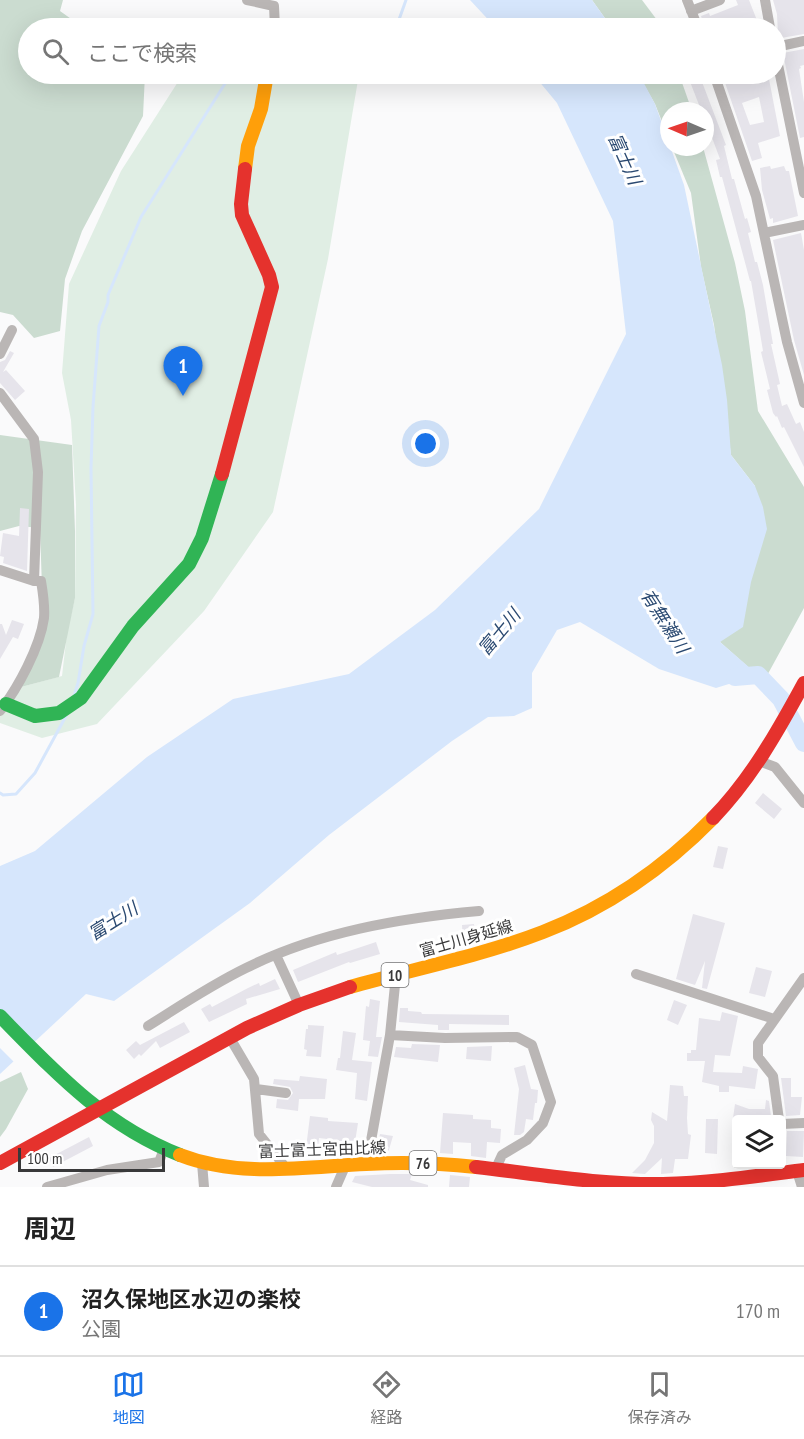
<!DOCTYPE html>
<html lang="ja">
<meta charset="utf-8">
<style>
:root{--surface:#fff;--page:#f6f6f6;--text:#222;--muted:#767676;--line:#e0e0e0;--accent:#1a73e8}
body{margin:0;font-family:"PT Sans Narrow","Noto Sans JP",sans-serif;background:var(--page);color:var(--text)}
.controls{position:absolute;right:18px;bottom:18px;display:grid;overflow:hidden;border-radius:6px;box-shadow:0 6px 24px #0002}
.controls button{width:54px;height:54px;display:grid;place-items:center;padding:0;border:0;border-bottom:2px solid var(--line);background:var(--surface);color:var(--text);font:30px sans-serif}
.compass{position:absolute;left:660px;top:102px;width:54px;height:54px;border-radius:50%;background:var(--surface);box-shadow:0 6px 24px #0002;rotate:272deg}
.scale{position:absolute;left:18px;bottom:15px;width:147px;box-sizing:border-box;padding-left:6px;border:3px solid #39393a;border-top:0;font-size:16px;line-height:21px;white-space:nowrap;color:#39393a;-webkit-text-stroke:4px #fff;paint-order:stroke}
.you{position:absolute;left:426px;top:444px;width:21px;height:21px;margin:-15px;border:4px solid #fff;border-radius:50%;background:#1a73e8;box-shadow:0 0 0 9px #1a73e833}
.badge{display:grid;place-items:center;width:39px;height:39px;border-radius:50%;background:var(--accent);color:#fff;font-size:20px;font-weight:700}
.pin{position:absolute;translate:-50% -50px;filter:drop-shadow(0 2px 3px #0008)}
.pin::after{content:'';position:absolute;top:32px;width:21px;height:18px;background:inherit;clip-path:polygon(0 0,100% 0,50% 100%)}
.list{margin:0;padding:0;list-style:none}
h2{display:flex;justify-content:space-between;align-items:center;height:78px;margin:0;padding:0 24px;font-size:26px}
h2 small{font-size:20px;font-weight:400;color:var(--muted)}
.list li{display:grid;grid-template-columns:39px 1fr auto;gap:18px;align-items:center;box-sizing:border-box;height:90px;padding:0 24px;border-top:2px solid var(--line)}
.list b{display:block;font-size:22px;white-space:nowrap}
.list p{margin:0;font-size:20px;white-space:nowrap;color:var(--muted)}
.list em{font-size:20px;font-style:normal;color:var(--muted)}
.icon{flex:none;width:33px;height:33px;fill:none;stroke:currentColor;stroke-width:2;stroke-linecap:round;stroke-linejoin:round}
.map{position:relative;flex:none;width:804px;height:1187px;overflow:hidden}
.search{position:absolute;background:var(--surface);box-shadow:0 6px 24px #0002;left:18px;right:18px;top:18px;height:66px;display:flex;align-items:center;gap:15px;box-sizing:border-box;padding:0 21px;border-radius:33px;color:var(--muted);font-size:22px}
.sheet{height:168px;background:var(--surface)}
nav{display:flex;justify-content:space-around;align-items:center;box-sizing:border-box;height:84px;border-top:2px solid var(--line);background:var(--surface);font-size:16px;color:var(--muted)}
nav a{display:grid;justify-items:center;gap:3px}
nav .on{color:var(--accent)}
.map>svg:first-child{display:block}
.green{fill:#e0eee4}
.forest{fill:#cbdcd0}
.water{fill:#d6e6fc}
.pier{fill:#fafafb}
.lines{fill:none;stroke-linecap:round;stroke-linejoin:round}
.stream{stroke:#d6e6fc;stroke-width:3}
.river{stroke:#d6e6fc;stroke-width:18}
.building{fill:#e6e4eb;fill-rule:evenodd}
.street{stroke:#bab6b5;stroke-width:10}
.fast{stroke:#30b455;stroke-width:14}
.slow{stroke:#ff9f0a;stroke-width:14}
.jam{stroke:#e5322d;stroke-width:14}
.labels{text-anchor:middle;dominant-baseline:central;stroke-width:6;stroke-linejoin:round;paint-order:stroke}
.shield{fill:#fff;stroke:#747475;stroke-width:1.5}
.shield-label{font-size:15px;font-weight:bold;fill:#39393a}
.street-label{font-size:16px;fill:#39393a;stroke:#fff}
.water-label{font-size:18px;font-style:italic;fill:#2a4971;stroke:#fff}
</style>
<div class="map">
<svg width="804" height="1187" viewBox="0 0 804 1187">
<rect width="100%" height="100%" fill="#fafafb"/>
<!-- green -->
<path class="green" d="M183,74H359L328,259L273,512L204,611L97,724L42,738L0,723V716L21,687L62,676L67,633L75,598L76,505L71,420L62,373L69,284L121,171Z"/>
<!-- forest -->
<path class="forest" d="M0,0H63L60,11L74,21L102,28H28V74H145L143,116L82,231L65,279L60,331L34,338L13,315L0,312Z
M592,0H642L663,28H612Z
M638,74H679L692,111H669V139L655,104Z
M672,147H703L735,263L745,311L758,411L804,487V608L764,681L720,642L755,486L731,455L714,325L701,267L691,193Z
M0,435L72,445L75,531V598L59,677L21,687L43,619L40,528L19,526L0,531Z
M21,1072L28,1089L6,1129L0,1137V1082Z"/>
<!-- water -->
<path class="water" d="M470,0H592L612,28H496Z
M533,74H639L655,104L684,185L722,365L727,400L731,455L755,486L763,507L767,529L751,582L743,627L720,642L758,675L716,688L659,669L580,622L557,630L532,673V708L514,716L488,717L452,741L329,835L250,903L114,1001L86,994L0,1074V866L35,851L147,757L233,699L349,674L435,610L539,509L626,334L613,221L557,103Z"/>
<!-- pier -->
<path class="pier" d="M0,1016L32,1048L16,1064L0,1048Z"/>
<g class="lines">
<!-- stream -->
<path class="stream" d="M396,28L406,0
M74,696L78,683L84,646L93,614L91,468L93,407L99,326L108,302V295L141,217L226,82L237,74
M0,793L3,795L16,794L35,773L66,716"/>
<!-- river -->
<path class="river" d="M735,677L758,675L781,699L804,743"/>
</g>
<!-- building -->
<path class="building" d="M736,0H749L760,28H748L745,21L729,28L727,23L712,28H705L701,16L709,13L710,16L738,5Z
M773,0H804V34L781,38L780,35H778L777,14Z
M804,49V65L800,66L801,68L799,69L804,102V137L800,138L783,53Z
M687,74H699L726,145L724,146L732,179H734L745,219L747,218L751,232L748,233L755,262H757L763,285L773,344H771L780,384L777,385L782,406L787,404L796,424L800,422L804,432V467L784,427L782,428L777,416L776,417L773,413L767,390L770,389L761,352L763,351L760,333L751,281H750L722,177H720L716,160L720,159L705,119V109L701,110Z
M722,74H768L780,136L758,143L762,158L752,161ZM759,97L764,122L750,125L742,103Z
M770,166L771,169L784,166L786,171H789L798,216L773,223V218L770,219L762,190L760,168Z
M801,233L804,250V375L794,340L773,240Z
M10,351L14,353L3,372L6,370L25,391L15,400L0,383V362L5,360Z
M20,508L29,509L27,571L3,563L4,557L0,556L3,533L19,536Z
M12,620L24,624L18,639L13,637L0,659V624H2L6,635Z
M763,793L782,809L774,819L755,803Z
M718,846L728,848L723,869L713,867Z
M693,914L725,923L707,989L702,988L705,961L695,985L676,979Z
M474,924L476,941L463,943L462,925Z
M376,942L380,954L350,963L349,962L298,982L293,970L336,952L337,955Z
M756,967L772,971L765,997L749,993Z
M275,979L280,989L246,999L247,1004L209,1022L201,1009L210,1004L212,1007L248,988L259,983L260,986Z
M370,999L380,1001L376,1037H382L378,1057L368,1056L370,1041L363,1040L366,1006L369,1007Z
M674,1000L687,1005L678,1025L667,1020Z
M400,1008H408V1011L421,1012L422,1014L509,1015V1025L449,1024V1030H438V1025L399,1022Z
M722,1012L738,1016L730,1056L715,1055L713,1072L742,1073L743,1066L758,1069L755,1089L729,1086V1092H719V1086L702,1082L705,1061H687V1053H691V1050H696L699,1018L720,1021Z
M184,1022L190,1032L160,1048L156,1041L141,1056L139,1054L134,1059L126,1050L136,1041L140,1045Z
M308,1025L324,1026L321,1057L306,1056L307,1050L304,1049L306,1029H308Z
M343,1031L356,1033L352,1060L372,1062L367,1101L355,1099L357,1073L336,1070L338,1058H340Z
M412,1044L440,1045L438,1062L394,1057L396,1047L411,1048Z
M492,1046L491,1061L466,1059L467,1047Z
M525,1065L531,1089L538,1090L537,1103H535L533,1120L526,1119L524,1132L520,1135H514L519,1089L514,1068Z
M300,1076L327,1079L325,1099H299L298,1111L276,1108L277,1099L288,1100L293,1093L290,1087L273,1084L274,1079L299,1081Z
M781,1078H791V1097H802L800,1115L786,1116Z
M670,1085L683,1086L684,1096H688L687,1118L688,1134L691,1135L688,1159H675L673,1173L661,1174L662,1158L645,1174L632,1173L645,1160L654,1143V1126L651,1120L652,1112L667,1121Z
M766,1100L769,1101L771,1116H769V1119L733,1118L735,1104L749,1109H765Z
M443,1113L473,1115V1119L491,1120V1128L501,1129L500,1143L487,1142L486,1158L471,1156V1143L453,1142V1154L440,1153Z
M310,1116L328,1118V1121L358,1123L353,1155H337L338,1144L335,1143V1140L319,1138L318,1149L306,1148Z
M706,1119H718L717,1154L705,1153Z
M787,1131H804L803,1157L786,1156Z
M380,1134L393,1136L388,1153H376Z
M89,1137L93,1146L53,1167L49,1158Z
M390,1174H412L410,1180L428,1185V1187H372L352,1182L355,1176Z
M450,1175L470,1177L469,1187H449Z"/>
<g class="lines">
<!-- street -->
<path class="street" d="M247,0L274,6L275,28
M687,0L698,28
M765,0L770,28
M691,11L720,0
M776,47L804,41
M776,55L804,193
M714,74L756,196L787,342L804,403
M764,233L804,225
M0,354L12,330
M0,393L34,439L38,472L34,581
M0,570L34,581H41C43,593 45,606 44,618C40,647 18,688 0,711
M759,761L775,767L804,803
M276,955L299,1005
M636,974L774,1019
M148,1026C180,1006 211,985 246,968C318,932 400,918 479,911
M390,1035L445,1038L517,1037L532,1045L551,1102L543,1123L527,1140L502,1155L496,1168
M230,1038L254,1079L259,1134L286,1168
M256,1089L286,1093
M779,1120L773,1076L758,1057V1043L804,978
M782,1124L804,1123
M202,1163L204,1187
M367,1163L390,1035L396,975
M797,1171L802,1187
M47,1187L107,1170L159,1162L164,1149
M336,1187L346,1164"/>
<!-- fast -->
<path class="fast" d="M6,704L35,716L59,713L81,698L133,626L189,564L202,538L222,474
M0,1016C56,1073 104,1125 180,1155"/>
<!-- slow -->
<path class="slow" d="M245,169L248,146L261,109L267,74
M350,987C414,969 481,956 543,932C608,907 664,868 713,818
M180,1155C239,1178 304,1167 366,1164C403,1162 439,1163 476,1167"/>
<!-- jam -->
<path class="jam" d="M222,474L272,287L269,275L242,215L241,204L245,169
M713,818C751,779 778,731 804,683
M0,1163L247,1028L299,1005L350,987
M476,1167C538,1174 600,1185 663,1184C710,1183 757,1176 804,1170"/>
</g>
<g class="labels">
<!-- shield labels -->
<g class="shield">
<rect x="381.5" y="963" width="27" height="24" rx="4.5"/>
<rect x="409.5" y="1151" width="27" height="24" rx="4.5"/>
</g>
<g class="shield-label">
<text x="395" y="975">10</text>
<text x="423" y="1163">76</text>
</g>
<!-- street labels -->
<g class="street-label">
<text transform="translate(466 938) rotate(-16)">富士川身延線</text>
<text transform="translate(322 1149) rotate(-2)">富士富士宮由比線</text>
</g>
<!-- water labels -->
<g class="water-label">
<text transform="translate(625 159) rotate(66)">富士川</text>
<text transform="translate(665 621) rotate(57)">有無瀬川</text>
<text transform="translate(499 632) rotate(-50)">富士川</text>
<text transform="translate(113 921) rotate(-32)">富士川</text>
</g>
</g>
</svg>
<div class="controls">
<button><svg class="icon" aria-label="layers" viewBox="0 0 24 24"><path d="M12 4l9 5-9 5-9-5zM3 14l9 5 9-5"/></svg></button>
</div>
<svg class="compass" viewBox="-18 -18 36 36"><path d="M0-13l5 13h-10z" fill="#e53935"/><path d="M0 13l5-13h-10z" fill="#767676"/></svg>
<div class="scale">100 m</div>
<div class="you"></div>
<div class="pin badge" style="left:183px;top:396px">1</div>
<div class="search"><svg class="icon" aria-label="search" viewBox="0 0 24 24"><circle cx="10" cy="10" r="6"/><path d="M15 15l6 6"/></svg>ここで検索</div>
</div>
<section class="sheet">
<h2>周辺<small></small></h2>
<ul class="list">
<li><span class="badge">1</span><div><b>沼久保地区水辺の楽校</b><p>公園</p></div><em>170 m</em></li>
</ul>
</section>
<nav>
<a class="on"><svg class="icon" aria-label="map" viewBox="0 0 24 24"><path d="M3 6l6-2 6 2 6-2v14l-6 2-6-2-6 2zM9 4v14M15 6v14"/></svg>地図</a>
<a><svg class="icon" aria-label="directions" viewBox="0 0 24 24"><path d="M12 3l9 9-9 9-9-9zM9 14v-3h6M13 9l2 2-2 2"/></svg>経路</a>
<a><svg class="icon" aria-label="saved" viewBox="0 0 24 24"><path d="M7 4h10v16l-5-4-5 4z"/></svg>保存済み</a>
</nav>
